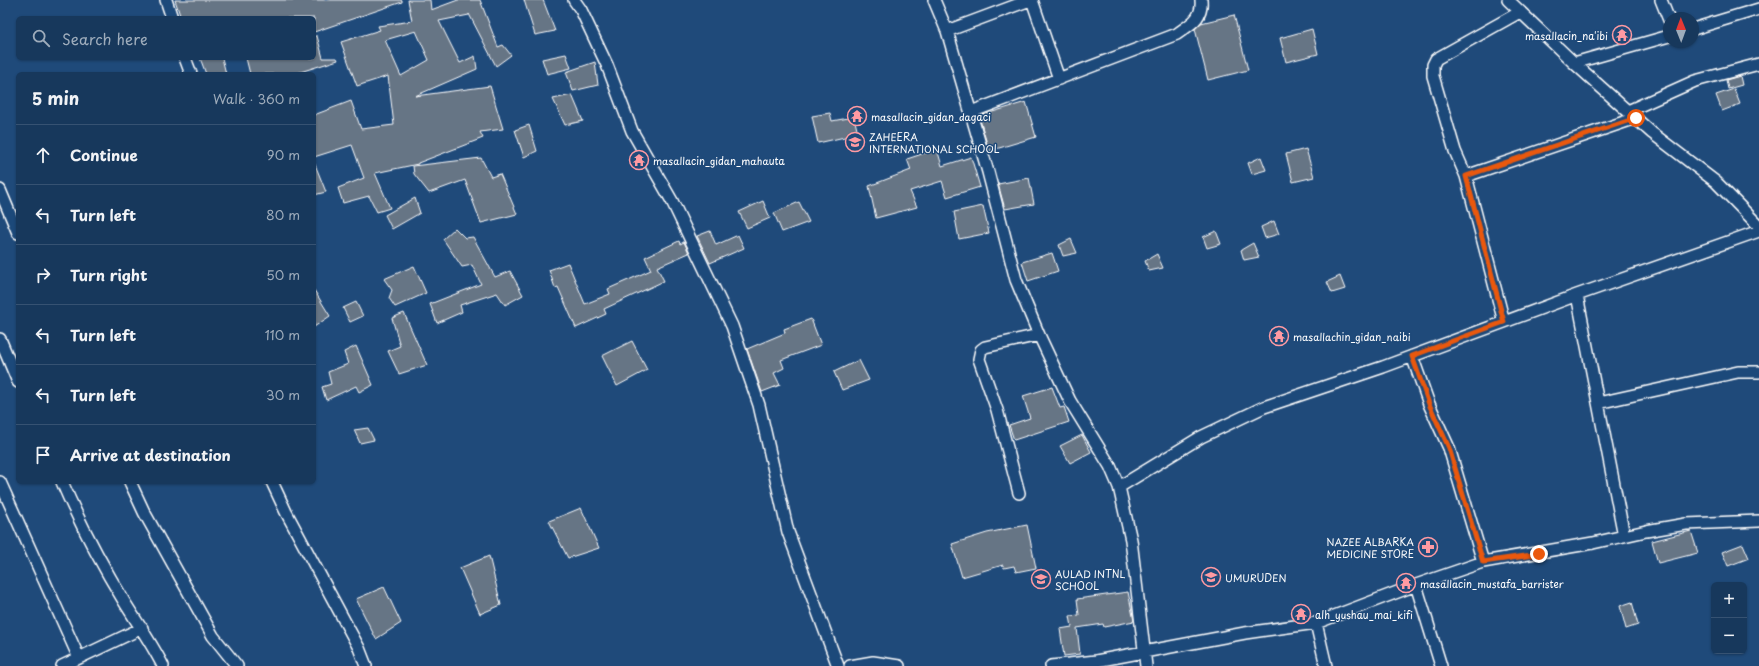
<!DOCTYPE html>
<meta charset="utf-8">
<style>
:root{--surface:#17385c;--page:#244365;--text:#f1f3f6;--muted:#9eacbb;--line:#365272}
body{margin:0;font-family:"Playpen Sans",sans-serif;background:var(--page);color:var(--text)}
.controls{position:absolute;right:12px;bottom:12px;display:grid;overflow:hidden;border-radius:6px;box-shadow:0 1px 3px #0004}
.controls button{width:36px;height:36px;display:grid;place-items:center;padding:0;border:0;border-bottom:1px solid var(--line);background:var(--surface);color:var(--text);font:20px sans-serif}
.compass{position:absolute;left:1663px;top:12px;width:36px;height:36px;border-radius:50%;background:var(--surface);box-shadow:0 1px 3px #0004;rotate:359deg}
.stop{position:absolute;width:12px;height:12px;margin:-9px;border:3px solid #ea580c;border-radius:50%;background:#fff}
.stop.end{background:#ea580c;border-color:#fff;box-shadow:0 1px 4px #0008}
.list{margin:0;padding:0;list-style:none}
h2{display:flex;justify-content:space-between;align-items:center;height:52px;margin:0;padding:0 16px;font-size:17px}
h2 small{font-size:13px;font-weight:400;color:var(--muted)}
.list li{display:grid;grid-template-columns:26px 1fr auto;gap:12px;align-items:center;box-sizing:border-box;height:60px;padding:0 16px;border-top:1px solid var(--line)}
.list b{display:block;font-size:15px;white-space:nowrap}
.list em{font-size:13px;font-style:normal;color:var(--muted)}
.icon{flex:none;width:22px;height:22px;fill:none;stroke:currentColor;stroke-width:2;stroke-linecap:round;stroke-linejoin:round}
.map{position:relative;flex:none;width:1759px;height:666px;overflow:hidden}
.search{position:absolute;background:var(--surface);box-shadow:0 1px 3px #0004;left:16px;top:16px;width:300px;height:44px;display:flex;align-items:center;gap:10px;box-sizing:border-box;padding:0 14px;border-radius:6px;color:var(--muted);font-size:15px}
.panel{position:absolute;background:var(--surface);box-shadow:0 1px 3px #0004;left:16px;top:72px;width:300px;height:412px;border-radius:6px}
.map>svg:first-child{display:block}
.building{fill:#667485;stroke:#fff;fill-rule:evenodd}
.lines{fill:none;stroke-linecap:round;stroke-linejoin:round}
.minor-casing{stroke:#fff;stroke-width:14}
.minor{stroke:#1f4a7a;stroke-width:11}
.route{stroke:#ea580c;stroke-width:5}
.labels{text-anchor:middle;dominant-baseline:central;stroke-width:3;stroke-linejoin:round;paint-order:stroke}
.poi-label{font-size:10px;fill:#fff;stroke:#1f4a7a;text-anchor:start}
</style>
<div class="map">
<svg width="1759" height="666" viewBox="0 0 1759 666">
<rect width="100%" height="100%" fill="#1f4a7a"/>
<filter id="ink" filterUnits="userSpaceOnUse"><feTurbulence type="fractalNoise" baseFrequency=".025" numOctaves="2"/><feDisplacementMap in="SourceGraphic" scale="8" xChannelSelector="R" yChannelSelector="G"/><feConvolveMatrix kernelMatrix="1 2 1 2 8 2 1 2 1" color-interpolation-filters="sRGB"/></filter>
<g filter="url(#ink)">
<!-- building -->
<path class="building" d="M175,0H402V2L314,32V18H181Z
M408,0H430L431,10L458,0H480L498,47L503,45L511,55L496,66L469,14V15L439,21L460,63L475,56L477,69L415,96L490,86L503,129L480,132L483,138L418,163V164L375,173L390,208L377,212L369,196L343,203L338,188L364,178L352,145L314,157V115L351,101L361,129L394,125L388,76L357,86L341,42L380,30L378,26L412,21ZM416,31L429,60L401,76L385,40Z
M524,0H543L555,31L535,35Z
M1234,15L1248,70L1208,80L1195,29L1201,23Z
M1312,29L1318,54L1286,62L1280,38Z
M314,36H317L323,58H337L338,60L294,74H250L246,58H314Z
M566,54L571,68L547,74L542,59Z
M200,58H222L226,74H206Z
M595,62L598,85L573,91L566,72Z
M1740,76L1742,85L1728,89L1726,80Z
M1734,89L1740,104L1722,111L1716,95Z
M572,95L583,121L565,125L553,99Z
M1026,102L1036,137L989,151L979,116Z
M830,113L832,121L854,117L858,134L818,143L812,116Z
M529,125L537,151L524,157L515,130Z
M937,149L942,166L971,157L980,187L947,197L942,181L910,191L917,207L876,218L869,186L911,170L907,159Z
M1306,149L1314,177L1293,182L1286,154Z
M1261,157L1266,170L1252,174L1248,163Z
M481,158L491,177L500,174L517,214L481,223L465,180L429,193L414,174L413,166Z
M314,162L326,192L314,195Z
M1029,178L1034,204L1005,209L998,184Z
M415,198L420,213L392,229L385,215Z
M763,201L770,218L747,228L739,212Z
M799,202L809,222L782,232L774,213Z
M983,206L989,233L959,239L954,212Z
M1274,221L1279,234L1265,238L1261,227Z
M455,228L465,238L473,237L495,277L510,271L523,295L505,305L497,293L460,305L462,312L437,323L430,304L481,284L472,265L462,267L443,239Z
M710,231L716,245L738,235L744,248L710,263L697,236Z
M1216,231L1221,244L1207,248L1203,237Z
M1071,239L1077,253L1063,256L1059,245Z
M679,241L680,244L684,242L689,253L657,267L664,281L604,309L606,314L576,328L558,287L555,288L549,270L568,263L585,304L610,294L608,289L651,270L645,257Z
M1253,243L1259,257L1244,260L1241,250Z
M1052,253L1058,271L1028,281L1022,262Z
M1157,254L1163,268L1149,271L1145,261Z
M414,266L426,293L395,307L389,298L392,290L384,279Z
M1340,276L1345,289L1332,293L1327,282Z
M314,290L330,316L314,327Z
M356,302L363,316L350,322L343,308Z
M404,313L427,365L399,374L388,351L400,346L392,318Z
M811,319L821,345L781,360L784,368L774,373L780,385L762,392L747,349L785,333L784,329Z
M632,341L647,370L617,386L602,356Z
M356,346L373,385L359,392L356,386L326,400L322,387L331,384L328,372L348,364L344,352Z
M859,360L869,380L842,390L834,372Z
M1052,387L1060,408L1064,407L1069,422L1014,440L1009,425L1030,418L1023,396Z
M368,428L374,440L360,443L354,430Z
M1082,435L1091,452L1070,463L1060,446Z
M581,508L599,548L568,558L549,521Z
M1027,525L1036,568L1016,572L1014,566L1004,568L1003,565L962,577L952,544L987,533Z
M1691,531L1698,553L1658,563L1652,541Z
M1743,544L1749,558L1728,566L1722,552Z
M489,556L501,605L480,614L460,568Z
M384,587L401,623L376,639L356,599Z
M1128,592L1134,621L1104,627L1103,624L1077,628L1080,654L1064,656L1060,629L1072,627L1070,616L1079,615L1077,599Z
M1632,602L1638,625L1626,629L1620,606Z"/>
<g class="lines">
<defs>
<path id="minor" d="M166,0L172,18
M574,0L581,10L607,65L632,131L672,201L732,326L759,405L788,532L838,666
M934,0L947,31L988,172L1016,280L1039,335L1070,401L1110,466L1119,487L1131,540L1146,666
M1032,0L1059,79
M1508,0L1574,63L1652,133L1716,182L1759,226
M1661,0L1669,20
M1693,29L1759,9
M947,31L1030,0
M185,58L191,74
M1574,63L1669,36
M1628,111L1695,81L1759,64
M971,112L1177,34C1190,24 1203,19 1201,0
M1466,176L1636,118
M0,190L18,233
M1577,295L1624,536
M1504,322L1466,176L1455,151L1433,76V65L1436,59L1520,12
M0,339L18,382
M1412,356L1429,404L1449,448L1483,562
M1598,403L1738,372H1759
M0,482L79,658
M62,482C80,524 102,565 125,603C138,624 152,644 163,666
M130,482L144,512L213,636L237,666
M272,482L286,512L359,648L366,666
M1119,487L1201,437L1264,407L1383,367L1577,295L1759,231
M1019,493L997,410L979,359L981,350L985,347L1039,335
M1416,585L1441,666
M1316,623L1326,666
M62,666L142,628
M850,666L873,662L899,666
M1051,666L1096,661L1245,633L1316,623L1416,585L1483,562L1593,543L1646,531L1686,524L1759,521"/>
</defs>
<!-- minor casing -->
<use href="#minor" class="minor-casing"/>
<!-- minor -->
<use href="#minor" class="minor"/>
</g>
</g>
<g class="lines" filter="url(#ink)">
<!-- route -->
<path class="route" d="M1539,554L1483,562L1449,448L1429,404L1412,356L1504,322L1466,176L1636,118"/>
</g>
<!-- icons -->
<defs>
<symbol id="temple-ring" viewBox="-11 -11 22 22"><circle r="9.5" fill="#1f4a7a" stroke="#ff9aa2" stroke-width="1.5"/><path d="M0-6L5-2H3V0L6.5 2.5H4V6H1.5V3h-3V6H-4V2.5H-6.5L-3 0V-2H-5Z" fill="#ff9aa2"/></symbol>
<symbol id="school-ring" viewBox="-11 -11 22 22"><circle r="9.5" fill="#1f4a7a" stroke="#ff9aa2" stroke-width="1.5"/><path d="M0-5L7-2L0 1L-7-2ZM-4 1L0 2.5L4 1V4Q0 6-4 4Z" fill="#ff9aa2"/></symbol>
<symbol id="pharmacy-ring" viewBox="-11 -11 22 22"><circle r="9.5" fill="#1f4a7a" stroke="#ff9aa2" stroke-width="1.5"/><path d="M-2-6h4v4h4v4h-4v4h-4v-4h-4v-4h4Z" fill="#ff9aa2"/></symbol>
</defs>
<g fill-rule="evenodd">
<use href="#temple-ring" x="1611" y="24" width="22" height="22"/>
<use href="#temple-ring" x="846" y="105" width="22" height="22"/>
<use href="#school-ring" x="844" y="131" width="22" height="22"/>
<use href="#temple-ring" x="628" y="149" width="22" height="22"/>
<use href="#temple-ring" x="1268" y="325" width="22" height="22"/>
<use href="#pharmacy-ring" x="1417" y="536" width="22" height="22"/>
<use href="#school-ring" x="1200" y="566" width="22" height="22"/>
<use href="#school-ring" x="1030" y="568" width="22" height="22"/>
<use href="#temple-ring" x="1395" y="572" width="22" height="22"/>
<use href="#temple-ring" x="1290" y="603" width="22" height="22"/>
</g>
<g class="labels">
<!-- poi labels -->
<g class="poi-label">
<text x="1608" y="35" text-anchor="end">masallacin_na'ibi</text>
<text x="871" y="116">masallacin_gidan_dagaci</text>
<text x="869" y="136">ZAHEERA<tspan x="869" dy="12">INTERNATIONAL SCHOOL</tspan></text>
<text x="653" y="160">masallacin_gidan_mahauta</text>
<text x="1293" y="336">masallachin_gidan_naibi</text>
<text x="1414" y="541" text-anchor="end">NAZEE ALBARKA<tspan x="1414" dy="12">MEDICINE STORE</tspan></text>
<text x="1055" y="573">AULAD INTNL<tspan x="1055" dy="12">SCHOOL</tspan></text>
<text x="1225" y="577">UMURUDEN</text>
<text x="1420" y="583">masallacin_mustafa_barrister</text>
<text x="1315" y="614">alh_yushau_mai_kifi</text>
</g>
</g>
</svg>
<div class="controls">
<button>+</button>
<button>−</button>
</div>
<svg class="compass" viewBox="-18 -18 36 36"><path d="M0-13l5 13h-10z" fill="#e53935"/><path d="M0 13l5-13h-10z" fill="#9eacbb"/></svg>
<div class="stop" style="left:1636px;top:118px"></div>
<div class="stop end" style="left:1539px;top:554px"></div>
<div class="search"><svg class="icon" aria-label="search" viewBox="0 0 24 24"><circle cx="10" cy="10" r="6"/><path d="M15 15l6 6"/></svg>Search here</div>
<section class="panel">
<h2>5 min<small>Walk · 360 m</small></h2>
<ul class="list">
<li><svg class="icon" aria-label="ahead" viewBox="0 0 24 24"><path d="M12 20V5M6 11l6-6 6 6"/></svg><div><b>Continue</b></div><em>90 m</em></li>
<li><svg class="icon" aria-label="left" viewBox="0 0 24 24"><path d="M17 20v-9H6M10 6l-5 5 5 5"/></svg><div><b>Turn left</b></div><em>80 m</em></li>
<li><svg class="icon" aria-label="right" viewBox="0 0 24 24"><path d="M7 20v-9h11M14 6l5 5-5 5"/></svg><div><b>Turn right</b></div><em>50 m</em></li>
<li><svg class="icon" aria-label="left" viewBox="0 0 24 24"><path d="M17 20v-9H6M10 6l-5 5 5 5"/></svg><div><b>Turn left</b></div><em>110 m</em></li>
<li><svg class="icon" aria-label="left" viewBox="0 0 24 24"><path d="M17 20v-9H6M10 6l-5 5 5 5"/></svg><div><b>Turn left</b></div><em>30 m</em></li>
<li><svg class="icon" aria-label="arrive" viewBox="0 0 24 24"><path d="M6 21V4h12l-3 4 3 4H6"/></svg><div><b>Arrive at destination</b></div></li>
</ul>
</section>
</div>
